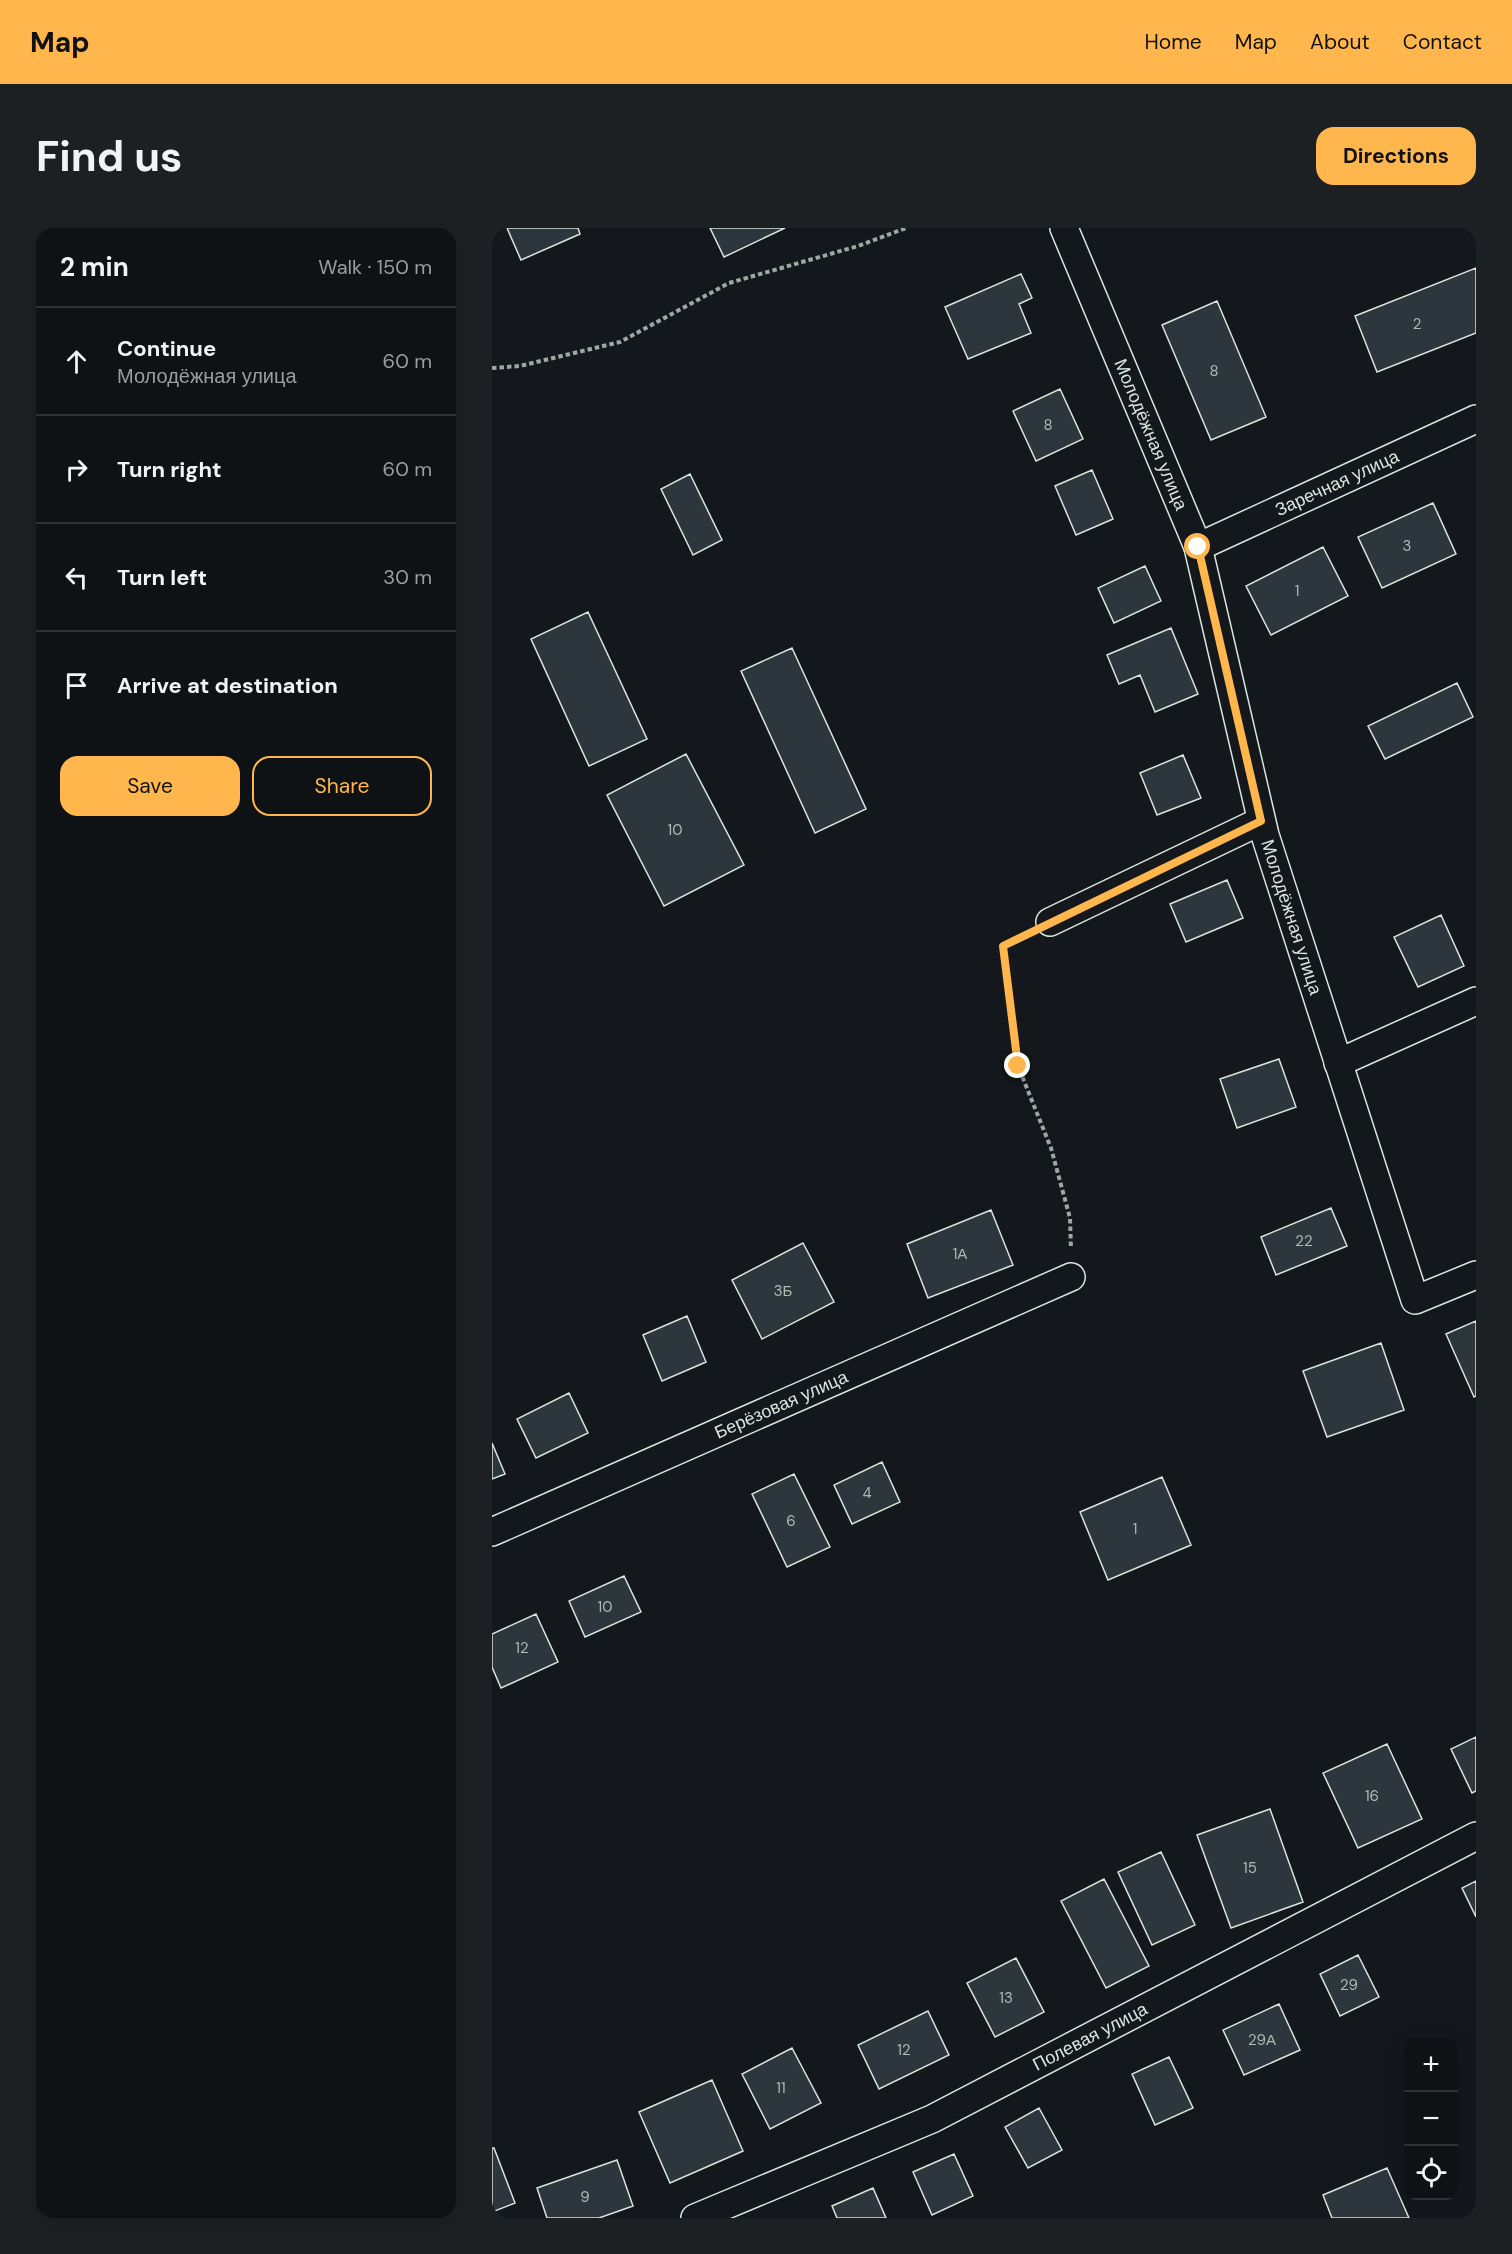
<!DOCTYPE html>
<meta charset="utf-8">
<style>
:root{--surface:#0f1215;--page:#1d2022;--text:#f1f3f6;--muted:#9b9ea0;--line:#2f3234;--accent:#ffb74d}
body{margin:0;font-family:"DM Sans",sans-serif;background:var(--page);color:var(--text)}
.controls{position:absolute;right:18px;bottom:18px;display:grid;overflow:hidden;border-radius:12px;box-shadow:0 6px 24px #0002}
.controls button{width:54px;height:54px;display:grid;place-items:center;padding:0;border:0;border-bottom:2px solid var(--line);background:var(--surface);color:var(--text);font:30px sans-serif}
.stop{position:absolute;width:18px;height:18px;margin:-14px;border:4px solid #ffb74d;border-radius:50%;background:#fff}
.stop.end{background:#ffb74d;border-color:#fff;box-shadow:0 2px 6px #0008}
.list{margin:0;padding:0;list-style:none}
h2{display:flex;justify-content:space-between;align-items:center;height:78px;margin:0;padding:0 24px;font-size:26px}
h2 small{font-size:20px;font-weight:400;color:var(--muted)}
.list li{display:grid;grid-template-columns:39px 1fr auto;gap:18px;align-items:center;box-sizing:border-box;height:108px;padding:0 24px;border-top:2px solid var(--line)}
.list b{display:block;font-size:22px;white-space:nowrap}
.list p{margin:0;font-size:20px;white-space:nowrap;color:var(--muted)}
.list em{font-size:20px;font-style:normal;color:var(--muted)}
.actions{display:flex;gap:12px;padding:18px 24px}
.actions a{flex:1;padding:14px 0;border:2px solid var(--accent);border-radius:18px;text-align:center;font-size:21px;color:var(--accent)}
.actions .main{background:var(--accent);color:#111}
.icon{flex:none;width:33px;height:33px;fill:none;stroke:currentColor;stroke-width:2;stroke-linecap:round;stroke-linejoin:round}
.map{position:relative;flex:none;width:984px;height:1990px;overflow:hidden;border-radius:18px}
header{display:flex;align-items:center;gap:36px;box-sizing:border-box;height:84px;padding:0 30px;background:var(--accent);color:#111}
header strong{font-size:28px}
nav{display:flex;gap:33px;margin-inline-start:auto;font-size:21px}
.intro{display:flex;align-items:center;justify-content:space-between;box-sizing:border-box;height:144px;padding:0 36px}
h1{margin:0;font-size:42px}
.button{padding:15px 27px;border-radius:18px;background:var(--accent);color:#111;font-size:21px;font-weight:700}
main{display:flex;gap:36px;padding:0 36px}
aside{flex:1;background:var(--surface);border-radius:18px;box-shadow:0 6px 24px #0002}
.map>svg:first-child{display:block}
.building{fill:#2c363c;stroke:#d8e6dc;stroke-width:1.5}
.lines{fill:none;stroke-linecap:round;stroke-linejoin:round}
.minor-casing{stroke:#d8e6dc;stroke-width:30}
.path{stroke:#9da8a2;stroke-width:4;stroke-dasharray:4.5 3;stroke-linecap:butt}
.minor{stroke:#14181c;stroke-width:27}
.route{stroke:#ffb74d;stroke-width:8}
.labels{text-anchor:middle;dominant-baseline:central;stroke-width:4.5;stroke-linejoin:round;paint-order:stroke}
.number-label{font-size:15px;fill:#adbab4}
.street-label{font-size:18px;fill:#d8e6dc;stroke:#14181c}
</style>
<header>
<strong>Map</strong>
<nav><a>Home</a><a>Map</a><a>About</a><a>Contact</a></nav>
</header>
<div class="intro"><h1>Find us</h1><a class="button">Directions</a></div>
<main>
<aside>
<h2>2 min<small>Walk · 150 m</small></h2>
<ul class="list">
<li><svg class="icon" aria-label="ahead" viewBox="0 0 24 24"><path d="M12 20V5M6 11l6-6 6 6"/></svg><div><b>Continue</b><p>Молодёжная улица</p></div><em>60 m</em></li>
<li><svg class="icon" aria-label="right" viewBox="0 0 24 24"><path d="M7 20v-9h11M14 6l5 5-5 5"/></svg><div><b>Turn right</b></div><em>60 m</em></li>
<li><svg class="icon" aria-label="left" viewBox="0 0 24 24"><path d="M17 20v-9H6M10 6l-5 5 5 5"/></svg><div><b>Turn left</b></div><em>30 m</em></li>
<li><svg class="icon" aria-label="arrive" viewBox="0 0 24 24"><path d="M6 21V4h12l-3 4 3 4H6"/></svg><div><b>Arrive at destination</b></div></li>
</ul>
<div class="actions"><a class="main">Save</a><a>Share</a></div>
</aside>
<div class="map">
<svg width="984" height="1990" viewBox="0 0 984 1990">
<rect width="100%" height="100%" fill="#14181c"/>
<!-- building -->
<path class="building" d="M15,0H86L88,6L29,32Z
M218,0H293L232,29Z
M984,40V105L885,144L863,88Z
M529,46L540,70L527,76L539,105L476,131L453,79Z
M725,73L774,189L719,212L670,97Z
M568,161L591,211L544,233L521,183Z
M600,242L621,291L584,307L563,258Z
M198,246L230,312L201,327L169,261Z
M941,275L964,326L890,360L866,309Z
M831,319L856,368L779,407L754,358Z
M653,338L669,373L622,395L606,360Z
M96,384L155,511L97,538L39,411Z
M679,400L706,466L663,484L648,447L627,456L615,427Z
M300,420L374,581L323,605L249,443Z
M965,455L981,489L893,531L876,498Z
M194,526L252,637L172,678L115,567Z
M691,527L709,570L665,587L648,545Z
M735,652L751,690L694,714L678,676Z
M949,687L972,738L926,759L902,709Z
M787,831L804,879L745,900L728,851Z
M839,980L855,1018L784,1047L769,1009Z
M499,982L521,1037L436,1070L415,1016Z
M311,1015L342,1074L270,1111L240,1052Z
M195,1088L214,1134L170,1153L151,1107Z
M984,1093V1168L982,1169L954,1106Z
M889,1115L912,1182L835,1209L811,1143Z
M77,1165L96,1205L44,1230L25,1191Z
M0,1215L13,1246L0,1251Z
M390,1234L408,1274L360,1296L342,1257Z
M302,1246L338,1319L295,1339L260,1266Z
M670,1249L699,1317L616,1352L588,1284Z
M132,1348L149,1384L93,1409L77,1373Z
M44,1386L66,1434L9,1460L0,1439V1406Z
M984,1509V1563L980,1565L959,1521Z
M895,1516L930,1591L866,1620L831,1545Z
M778,1581L811,1674L739,1700L705,1607Z
M669,1624L703,1697L660,1717L626,1644Z
M612,1651L657,1738L614,1760L569,1673Z
M984,1653V1689L970,1660Z
M866,1727L887,1769L848,1788L828,1746Z
M524,1730L552,1784L503,1809L475,1755Z
M787,1776L808,1822L752,1847L731,1802Z
M436,1783L457,1827L387,1861L366,1817Z
M300,1820L329,1875L278,1901L250,1846Z
M677,1829L701,1880L663,1897L640,1846Z
M220,1852L251,1923L178,1955L147,1884Z
M547,1880L570,1922L536,1940L513,1899Z
M0,1920H2L23,1975L0,1984Z
M462,1926L481,1968L440,1987L421,1944Z
M125,1932L141,1978L107,1990H55L45,1960Z
M895,1940L917,1990H840L831,1967Z
M381,1960L394,1990H345L340,1978Z"/>
<g class="lines">
<defs>
<g id="minor">
<path id="s1" d="M572,0L706,319L773,607L923,1072L984,1047"/>
<path id="s2" d="M706,319L984,191"/>
<path d="M558,694L769,593"/>
<path d="M846,835L984,773"/>
<path id="s3" d="M0,1304L579,1049"/>
<path id="s4" d="M203,1990L440,1891L984,1608"/>
</g>
</defs>
<!-- minor casing -->
<use href="#minor" class="minor-casing"/>
<!-- path -->
<path class="path" d="M0,140L28,138L128,114L237,55L366,18L414,0
M533,707L511,718L526,838L559,920L578,990L579,1021"/>
<!-- minor -->
<use href="#minor" class="minor"/>
</g>
<g class="lines">
<!-- route -->
<path class="route" d="M526,838L511,718L769,593L706,319"/>
</g>
<g class="labels">
<!-- number labels -->
<g class="number-label">
<text x="925" y="96">2</text>
<text x="722" y="143">8</text>
<text x="556" y="197">8</text>
<text x="915" y="318">3</text>
<text x="805" y="363">1</text>
<text x="183" y="602">10</text>
<text x="812" y="1013">22</text>
<text x="468" y="1026">1А</text>
<text x="291" y="1063">3Б</text>
<text x="375" y="1265">4</text>
<text x="299" y="1293">6</text>
<text x="643" y="1301">1</text>
<text x="113" y="1379">10</text>
<text x="30" y="1420">12</text>
<text x="880" y="1568">16</text>
<text x="758" y="1640">15</text>
<text x="857" y="1757">29</text>
<text x="514" y="1770">13</text>
<text x="770" y="1812">29А</text>
<text x="412" y="1822">12</text>
<text x="289" y="1860">11</text>
<text x="93" y="1969">9</text>
</g>
<!-- street labels -->
<g class="street-label">
<text stroke="none"><textPath href="#s1" startOffset="224">Молодёжная улица</textPath></text>
<text stroke="none"><textPath href="#s2" startOffset="153">Заречная улица</textPath></text>
<text stroke="none"><textPath href="#s1" startOffset="728">Молодёжная улица</textPath></text>
<text stroke="none"><textPath href="#s3" startOffset="316">Берёзовая улица</textPath></text>
<text stroke="none"><textPath href="#s4" startOffset="435">Полевая улица</textPath></text>
</g>
</g>
</svg>
<div class="controls">
<button>+</button>
<button>−</button>
<button><svg class="icon" aria-label="locate" viewBox="0 0 24 24"><circle cx="12" cy="12" r="6"/><path d="M12 2v4M12 18v4M2 12h4M18 12h4"/></svg></button>
</div>
<div class="stop" style="left:706px;top:319px"></div>
<div class="stop end" style="left:526px;top:838px"></div>
</div>
</main>
